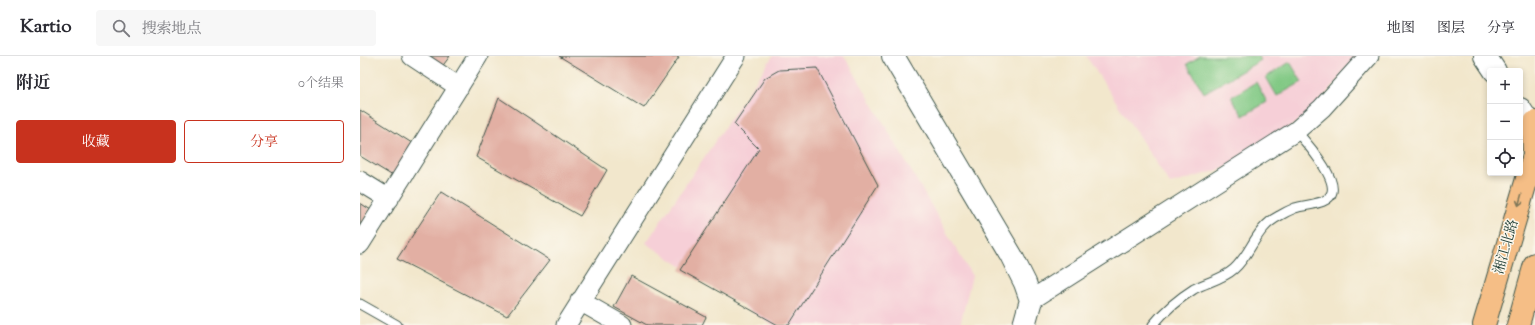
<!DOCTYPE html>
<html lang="zh">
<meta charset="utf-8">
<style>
:root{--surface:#fff;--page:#f7f7f7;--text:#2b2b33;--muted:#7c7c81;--line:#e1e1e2;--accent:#c8321e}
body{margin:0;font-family:"Sorts Mill Goudy","Noto Serif SC",serif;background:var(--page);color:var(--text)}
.controls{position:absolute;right:12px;top:12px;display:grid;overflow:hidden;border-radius:4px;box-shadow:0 2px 6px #0003}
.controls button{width:36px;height:36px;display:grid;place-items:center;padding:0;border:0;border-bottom:1px solid var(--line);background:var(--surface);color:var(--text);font:20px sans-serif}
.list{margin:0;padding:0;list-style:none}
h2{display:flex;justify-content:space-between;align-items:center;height:52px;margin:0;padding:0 16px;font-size:17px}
h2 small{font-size:13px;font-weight:400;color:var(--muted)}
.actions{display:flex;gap:8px;padding:12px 16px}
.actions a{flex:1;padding:9px 0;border:1px solid var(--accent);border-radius:4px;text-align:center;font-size:14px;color:var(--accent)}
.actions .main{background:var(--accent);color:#fff}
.icon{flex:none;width:22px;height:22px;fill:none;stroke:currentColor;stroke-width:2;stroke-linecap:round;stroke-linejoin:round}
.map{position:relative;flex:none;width:1175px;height:269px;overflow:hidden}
header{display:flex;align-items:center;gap:24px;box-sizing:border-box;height:56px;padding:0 20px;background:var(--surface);border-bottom:1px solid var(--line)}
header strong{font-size:19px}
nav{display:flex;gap:22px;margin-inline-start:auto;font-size:14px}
.search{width:280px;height:36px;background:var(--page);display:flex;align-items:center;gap:10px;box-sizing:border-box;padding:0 14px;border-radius:4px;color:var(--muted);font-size:15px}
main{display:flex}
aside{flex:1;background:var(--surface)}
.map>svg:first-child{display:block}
.built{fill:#f6cfd7}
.garden{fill:#82c985;stroke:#50835c}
.building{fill:#e2afa3}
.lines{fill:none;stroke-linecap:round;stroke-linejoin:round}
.service-casing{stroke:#3f564b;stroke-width:11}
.minor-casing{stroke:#3f564b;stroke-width:21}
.tertiary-casing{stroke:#3f564b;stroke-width:24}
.primary-casing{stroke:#3f564b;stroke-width:24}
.service{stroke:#fff;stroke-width:9}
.minor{stroke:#fff;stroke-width:19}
.tertiary{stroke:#fff;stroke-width:22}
.primary{stroke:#f5be86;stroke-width:22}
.oneway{stroke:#7f7759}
.labels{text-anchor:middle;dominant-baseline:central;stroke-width:3;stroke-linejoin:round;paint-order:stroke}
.street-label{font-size:14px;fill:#1f3d34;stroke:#fbf7ec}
</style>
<header>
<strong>Kartio</strong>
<div class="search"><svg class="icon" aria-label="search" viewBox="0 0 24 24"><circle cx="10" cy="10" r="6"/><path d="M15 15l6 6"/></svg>搜索地点</div>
<nav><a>地图</a><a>图层</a><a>分享</a></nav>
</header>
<main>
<aside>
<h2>附近<small>0个结果</small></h2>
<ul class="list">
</ul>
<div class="actions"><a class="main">收藏</a><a>分享</a></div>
</aside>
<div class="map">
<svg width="1175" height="269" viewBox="0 0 1175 269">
<rect width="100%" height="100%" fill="#fbf7ec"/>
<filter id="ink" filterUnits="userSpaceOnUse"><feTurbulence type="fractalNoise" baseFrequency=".025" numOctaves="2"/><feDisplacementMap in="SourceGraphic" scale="8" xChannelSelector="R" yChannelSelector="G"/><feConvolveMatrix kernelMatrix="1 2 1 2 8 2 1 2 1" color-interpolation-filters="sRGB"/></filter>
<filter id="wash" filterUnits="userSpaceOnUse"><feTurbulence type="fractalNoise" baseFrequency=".012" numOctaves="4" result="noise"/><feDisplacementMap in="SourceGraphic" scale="16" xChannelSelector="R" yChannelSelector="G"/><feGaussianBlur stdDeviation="0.9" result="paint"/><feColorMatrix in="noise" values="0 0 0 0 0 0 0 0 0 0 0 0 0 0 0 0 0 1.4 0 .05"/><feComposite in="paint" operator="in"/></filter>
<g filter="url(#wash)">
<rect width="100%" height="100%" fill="#f2e7cc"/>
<!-- built -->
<path class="built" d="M413,0H483L487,4L612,220L600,269H412L286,187Z
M726,0H998L949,58L873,110L810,128Z"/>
<!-- garden -->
<path class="garden" d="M840,0H898L901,4L844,37L827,8Z
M930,6L942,26L917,40L906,21Z
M896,26L907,46L883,60L871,41Z"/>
<g id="blocks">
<!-- building -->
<path class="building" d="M61,0H90L81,12Z
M199,0H317L319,1L284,52Z
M457,12L518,129L429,269H418L320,214L399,93L374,68L405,22L419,14Z
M139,42L247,114L220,160L116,101Z
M0,54L55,89L33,120L0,100Z
M81,136L190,204L147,260L37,203Z
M0,147L11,154L0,171Z
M271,220L346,261L342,269H287L254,251Z"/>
</g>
</g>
<g filter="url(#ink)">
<use href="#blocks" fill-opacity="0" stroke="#3f564b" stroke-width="1"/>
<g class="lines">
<defs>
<path id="service" d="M0,248L37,269
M793,269C805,254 818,243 834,233C847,226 863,223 874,213C892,197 895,172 919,160C924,157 930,154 935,152C946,148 969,149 972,136C976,120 946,86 936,75"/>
<path id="minor" d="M52,0L99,31
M0,125L29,143
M0,188L118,0
M671,244L936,75L962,52L1009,0
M220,245L262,269
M206,269L376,0"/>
<path id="tertiary" d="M533,0L651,199L665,227L671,244L664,269
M1125,0L1135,15
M1160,53L1173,73L1175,74"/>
<path id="primary" d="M1124,269L1174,99L1173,73L1175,66
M1158,269L1175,208"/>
</defs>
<!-- service casing -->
<use href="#service" class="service-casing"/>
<!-- minor casing -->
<use href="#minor" class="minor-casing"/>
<!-- tertiary casing -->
<use href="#tertiary" class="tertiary-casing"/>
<!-- primary casing -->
<use href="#primary" class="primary-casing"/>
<!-- service -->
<use href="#service" class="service"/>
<!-- minor -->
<use href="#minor" class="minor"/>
<!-- tertiary -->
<use href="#tertiary" class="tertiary"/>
<!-- primary -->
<use href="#primary" class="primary"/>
</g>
<!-- one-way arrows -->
<defs><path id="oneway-shaft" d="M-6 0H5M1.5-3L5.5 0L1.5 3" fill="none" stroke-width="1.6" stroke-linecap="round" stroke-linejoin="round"/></defs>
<use class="oneway" href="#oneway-shaft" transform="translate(1160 144) rotate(106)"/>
</g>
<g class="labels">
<!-- street labels -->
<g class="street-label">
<text transform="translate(1147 191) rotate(-74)">湘江北路</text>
</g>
</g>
</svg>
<div class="controls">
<button>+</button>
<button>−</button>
<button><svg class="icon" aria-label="locate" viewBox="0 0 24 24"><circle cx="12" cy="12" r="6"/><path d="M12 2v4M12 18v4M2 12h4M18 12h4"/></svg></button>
</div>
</div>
</main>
